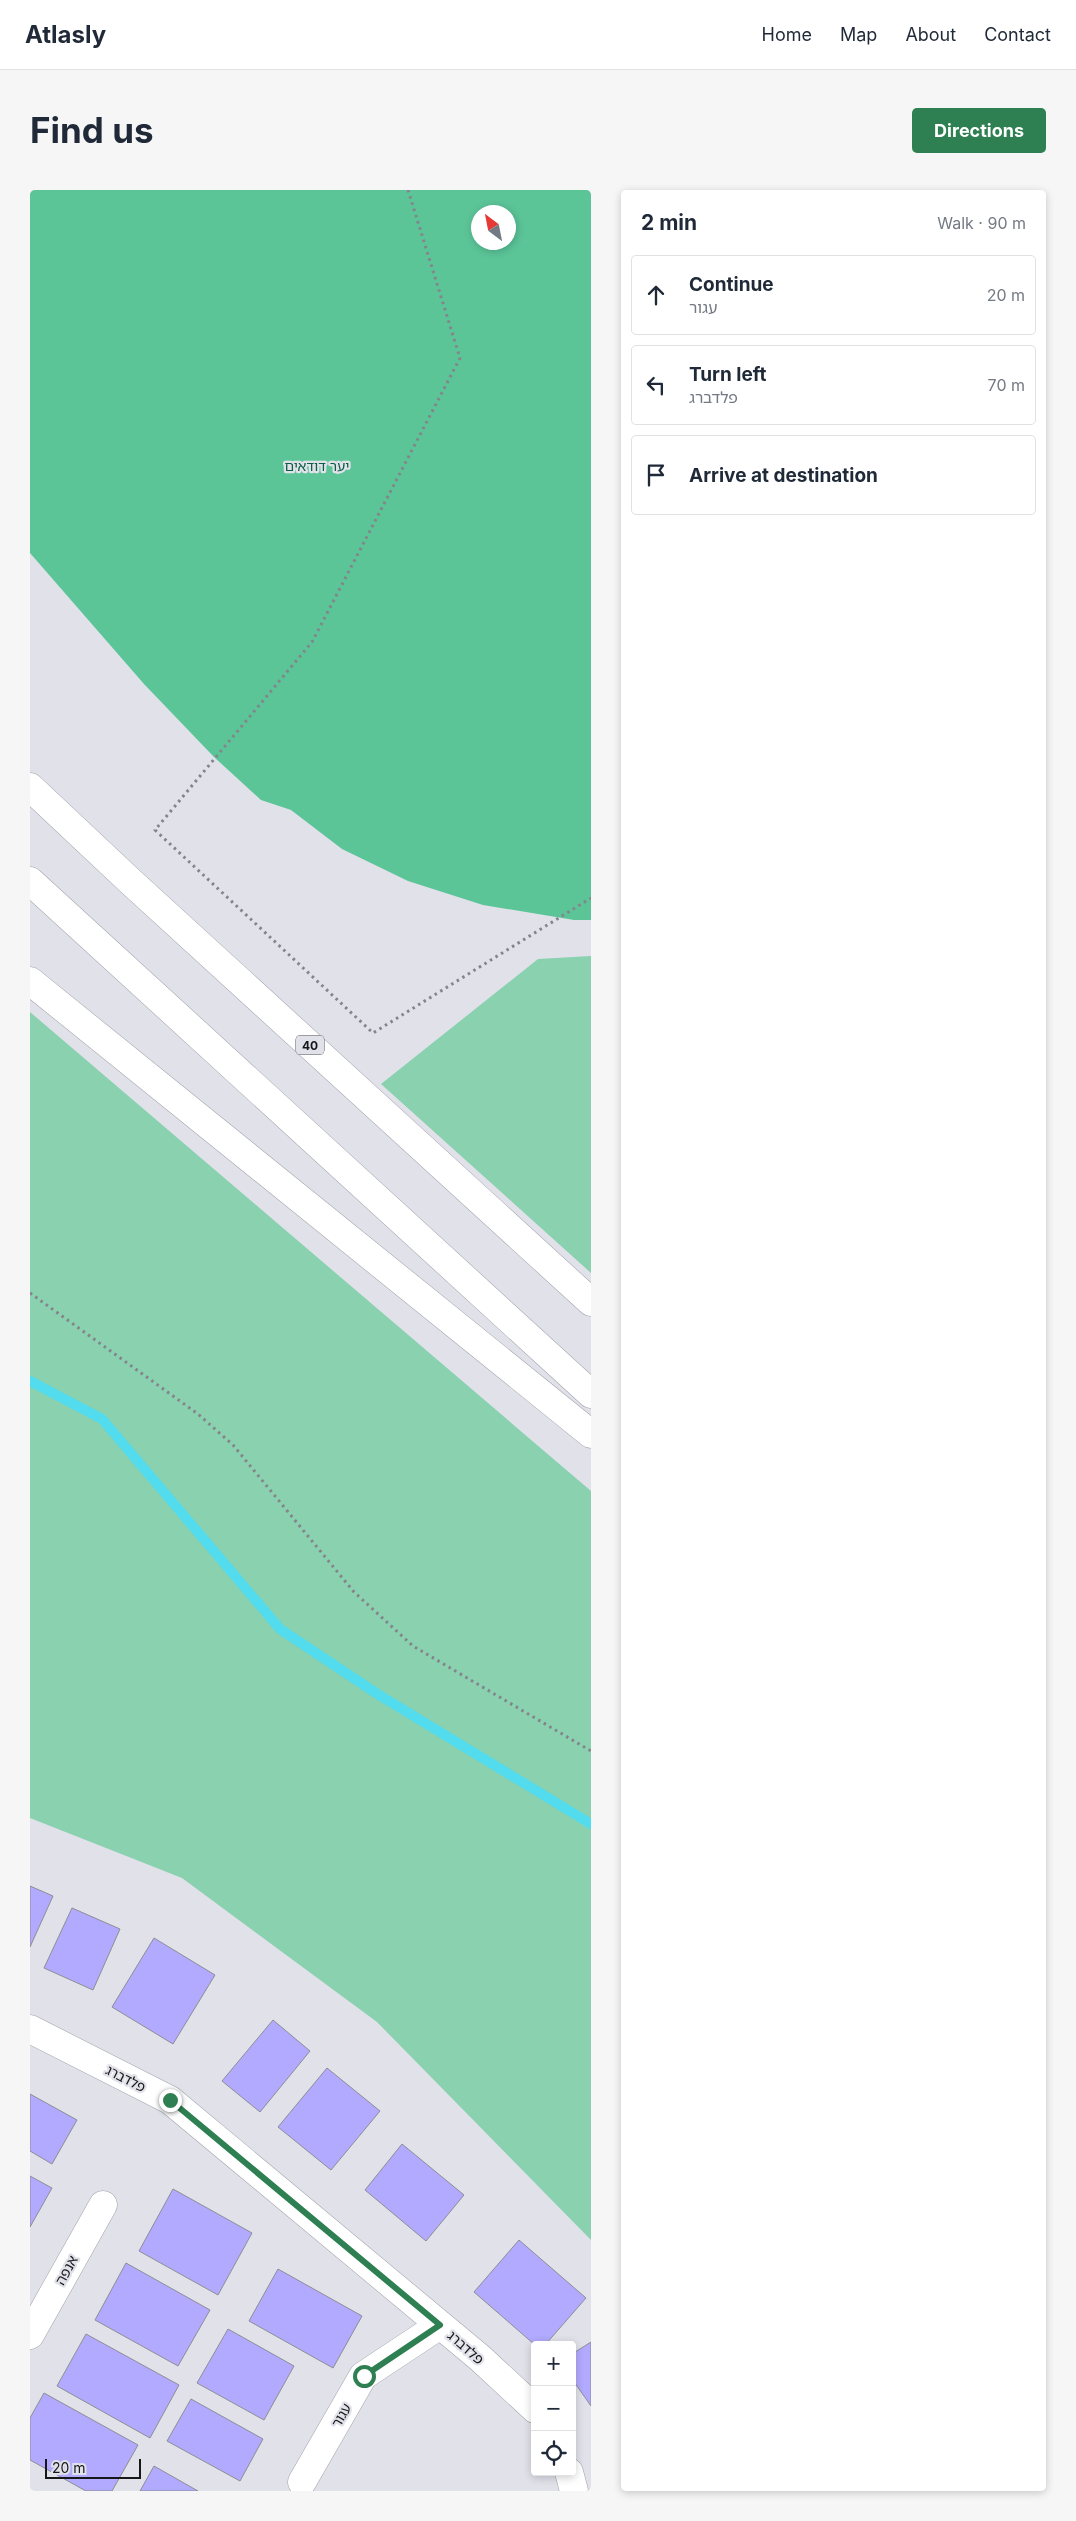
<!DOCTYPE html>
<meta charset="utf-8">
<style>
:root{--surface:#fff;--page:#f6f6f7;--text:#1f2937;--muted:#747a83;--line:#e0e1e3;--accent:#2e8052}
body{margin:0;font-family:Inter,"Noto Sans Hebrew",sans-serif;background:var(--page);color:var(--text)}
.controls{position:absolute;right:15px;bottom:15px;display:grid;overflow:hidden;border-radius:5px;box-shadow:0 2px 8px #0003}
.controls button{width:45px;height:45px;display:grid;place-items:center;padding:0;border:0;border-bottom:1px solid var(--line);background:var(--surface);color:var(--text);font:25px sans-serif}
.compass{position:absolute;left:441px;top:15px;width:45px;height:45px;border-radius:50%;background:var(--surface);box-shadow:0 2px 8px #0003;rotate:328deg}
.scale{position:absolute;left:15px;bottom:12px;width:96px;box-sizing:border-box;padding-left:5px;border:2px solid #17171a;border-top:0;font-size:14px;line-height:18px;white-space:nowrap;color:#17171a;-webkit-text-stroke:4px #e1e1ea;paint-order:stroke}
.stop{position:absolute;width:15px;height:15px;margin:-11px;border:4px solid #2e8052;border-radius:50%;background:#fff}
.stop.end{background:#2e8052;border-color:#fff;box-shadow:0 1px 5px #0008}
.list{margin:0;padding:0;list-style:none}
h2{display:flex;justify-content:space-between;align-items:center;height:65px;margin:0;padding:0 20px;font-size:21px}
h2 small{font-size:16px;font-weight:400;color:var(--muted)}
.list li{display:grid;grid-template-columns:32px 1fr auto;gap:15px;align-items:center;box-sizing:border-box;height:80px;margin:0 10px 10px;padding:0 10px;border:1px solid var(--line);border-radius:5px}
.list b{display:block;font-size:19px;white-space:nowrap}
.list p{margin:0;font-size:16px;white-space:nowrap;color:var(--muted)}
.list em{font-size:16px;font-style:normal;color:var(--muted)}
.icon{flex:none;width:28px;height:28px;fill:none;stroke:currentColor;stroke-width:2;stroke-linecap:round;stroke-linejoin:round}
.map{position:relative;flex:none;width:561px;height:2301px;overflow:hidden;border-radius:5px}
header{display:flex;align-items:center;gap:30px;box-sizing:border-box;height:70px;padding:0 25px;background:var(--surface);border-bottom:1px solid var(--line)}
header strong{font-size:24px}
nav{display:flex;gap:28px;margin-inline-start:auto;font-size:18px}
.intro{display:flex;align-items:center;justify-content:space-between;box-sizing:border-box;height:120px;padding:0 30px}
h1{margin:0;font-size:35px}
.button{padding:12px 22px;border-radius:5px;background:var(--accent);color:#fff;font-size:18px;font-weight:700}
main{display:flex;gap:30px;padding:0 30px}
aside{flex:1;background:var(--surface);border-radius:5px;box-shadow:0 2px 8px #0003}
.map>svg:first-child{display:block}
.green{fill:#89d1af}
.forest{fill:#5bc598;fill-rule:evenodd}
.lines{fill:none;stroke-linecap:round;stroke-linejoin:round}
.stream{stroke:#53dbee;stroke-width:10}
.building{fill:#b1aafe;stroke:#8d8d95}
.street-casing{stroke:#a2a2ab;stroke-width:29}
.highway-casing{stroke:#a2a2ab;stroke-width:29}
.path{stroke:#84848a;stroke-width:3;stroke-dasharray:2.5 4;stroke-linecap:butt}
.street{stroke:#fff;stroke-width:28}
.highway{stroke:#fff;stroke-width:28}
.route{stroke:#2e8052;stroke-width:6}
.labels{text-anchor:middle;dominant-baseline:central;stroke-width:4.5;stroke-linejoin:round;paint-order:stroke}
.shield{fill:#e1e1ea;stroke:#545458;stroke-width:1}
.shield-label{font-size:12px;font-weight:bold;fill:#17171a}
.park-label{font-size:14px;fill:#085e42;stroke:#e1e1ea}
.street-label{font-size:14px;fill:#17171a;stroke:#e1e1ea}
</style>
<header>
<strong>Atlasly</strong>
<nav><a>Home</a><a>Map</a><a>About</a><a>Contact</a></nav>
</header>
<div class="intro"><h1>Find us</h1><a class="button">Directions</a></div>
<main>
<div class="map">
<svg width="561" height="2301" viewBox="0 0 561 2301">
<rect width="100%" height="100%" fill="#e1e1ea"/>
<!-- green -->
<path class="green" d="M561,766V1083L351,894L508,769Z
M0,822L561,1301V2050L347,1832L152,1688L0,1628Z"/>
<!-- forest -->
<path class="forest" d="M0,0H561V730H544L453,715L378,691L312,659L261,620L231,610L184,567L114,494L0,363ZM448,22H478V52H448Z"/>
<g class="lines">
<!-- stream -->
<path class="stream" d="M0,1191L72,1229L250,1439L349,1505L561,1634"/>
</g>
<!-- building -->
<path class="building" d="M0,1696L23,1706L0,1757Z
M42,1718L90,1739L63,1800L14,1778Z
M124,1748L185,1785L143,1854L82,1817Z
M243,1830L280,1861L230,1922L192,1891Z
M297,1878L350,1921L301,1980L248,1937Z
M0,1904L47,1930L22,1974L0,1961Z
M372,1954L434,2005L396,2051L335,2000Z
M0,1986L22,1998L0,2037Z
M143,1999L222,2043L188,2105L109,2061Z
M489,2050L556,2108L515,2155H505L444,2102Z
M96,2073L180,2120L148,2176L65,2130Z
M248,2079L332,2126L303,2178L219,2131Z
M198,2139L264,2176L234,2230L167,2193Z
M56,2144L149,2195L120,2248L27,2196Z
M561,2152V2216L542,2189V2164Z
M14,2203L108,2255L82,2301H56L0,2270V2228Z
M161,2209L233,2249L210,2291L137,2251Z
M124,2276L168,2301H110Z"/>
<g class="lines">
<defs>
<path id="street" d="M0,1839L140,1910L450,2168L505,2219
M0,2145L73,2015
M539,2282L544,2301
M272,2292L333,2186L410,2135"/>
<path id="highway" d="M0,597L100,691L561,1112
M0,691L561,1204
M0,791L561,1244"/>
</defs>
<!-- street casing -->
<use href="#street" class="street-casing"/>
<!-- highway casing -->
<use href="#highway" class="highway-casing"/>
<!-- path -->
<path class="path" d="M378,0L430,168L282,452L125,640L343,843L561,708
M0,1103L168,1224L203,1255L324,1402L383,1456L561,1561"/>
<!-- street -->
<use href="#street" class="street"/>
<!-- highway -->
<use href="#highway" class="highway"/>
</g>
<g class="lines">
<!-- route -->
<path class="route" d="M140,1910L410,2135L334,2186"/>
</g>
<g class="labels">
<!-- shield labels -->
<rect class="shield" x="266" y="845.5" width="28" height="19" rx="4"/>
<g class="shield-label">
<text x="280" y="855">40</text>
</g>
<!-- park labels -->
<g class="park-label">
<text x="287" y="275">יער דודאים</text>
</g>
<!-- street labels -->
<g class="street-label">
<text transform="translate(96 1888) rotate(27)">פלדברג</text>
<text transform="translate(36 2080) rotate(-61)">אנפה</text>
<text transform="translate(436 2157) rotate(41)">פלדברג</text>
<text transform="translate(311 2225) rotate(-60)">עגור</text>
</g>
</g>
</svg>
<div class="controls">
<button>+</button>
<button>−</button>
<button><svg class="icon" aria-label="locate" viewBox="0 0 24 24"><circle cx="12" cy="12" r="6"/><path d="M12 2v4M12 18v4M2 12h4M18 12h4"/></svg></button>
</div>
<svg class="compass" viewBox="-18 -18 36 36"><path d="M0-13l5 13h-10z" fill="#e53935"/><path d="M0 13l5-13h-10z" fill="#747a83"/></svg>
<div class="scale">20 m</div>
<div class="stop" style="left:334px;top:2186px"></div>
<div class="stop end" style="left:140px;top:1910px"></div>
</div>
<aside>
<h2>2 min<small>Walk · 90 m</small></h2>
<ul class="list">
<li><svg class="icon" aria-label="ahead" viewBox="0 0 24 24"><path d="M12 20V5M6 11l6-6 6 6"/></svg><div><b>Continue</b><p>עגור</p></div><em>20 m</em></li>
<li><svg class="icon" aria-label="left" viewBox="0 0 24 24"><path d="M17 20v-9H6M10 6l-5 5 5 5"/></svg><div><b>Turn left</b><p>פלדברג</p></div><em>70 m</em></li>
<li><svg class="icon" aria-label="arrive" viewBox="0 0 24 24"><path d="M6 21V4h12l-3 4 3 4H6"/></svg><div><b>Arrive at destination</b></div></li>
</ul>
</aside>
</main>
